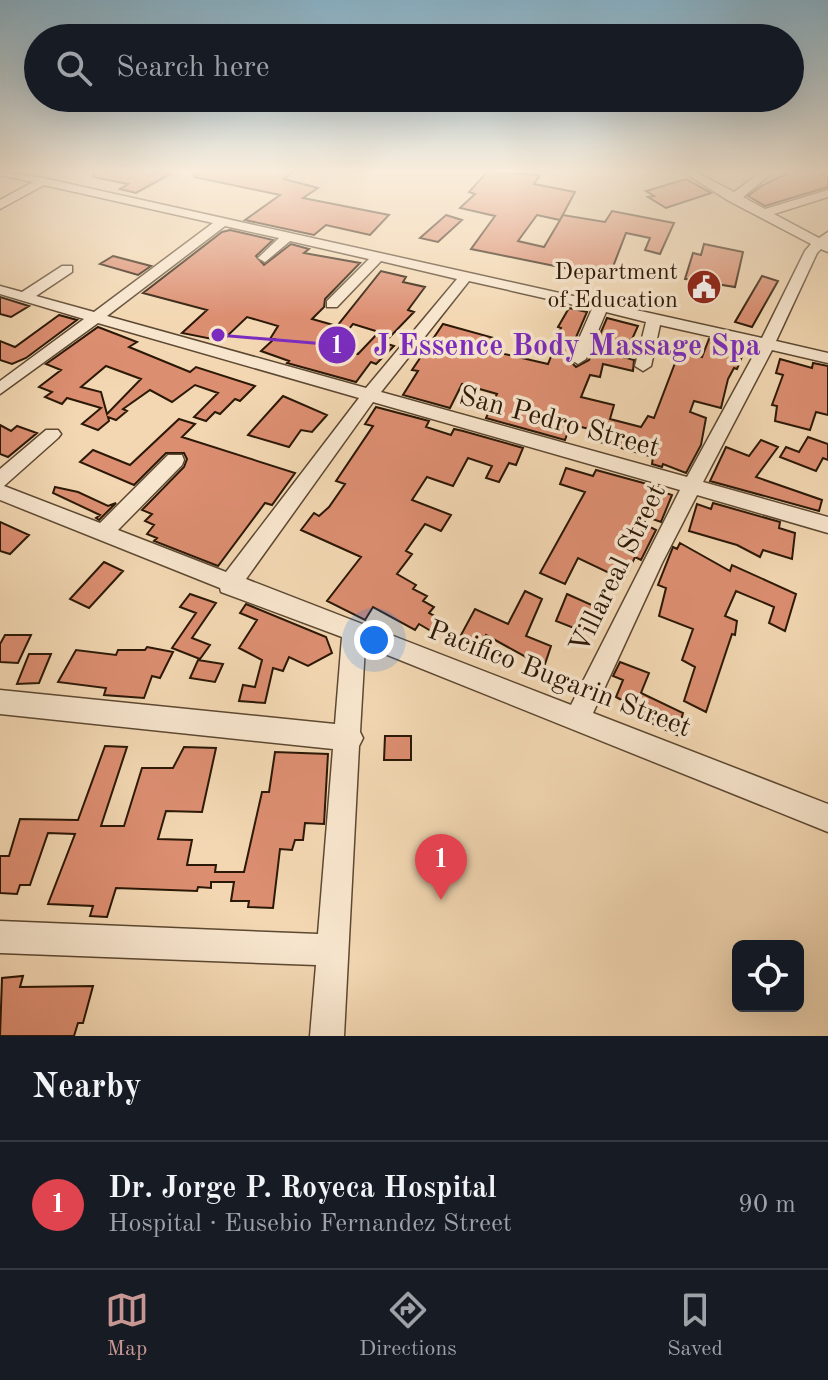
<!DOCTYPE html>
<meta charset="utf-8">
<style>
:root{--surface:#171b24;--page:#242831;--text:#f1f3f6;--muted:#9ea1a6;--line:#363941;--accent:#c59692}
body{margin:0;font-family:"Old Standard TT",serif;background:var(--page);color:var(--text)}
.controls{position:absolute;right:24px;bottom:24px;display:grid;overflow:hidden;border-radius:12px;box-shadow:0 8px 32px #0002}
.controls button{width:72px;height:72px;display:grid;place-items:center;padding:0;border:0;border-bottom:2px solid var(--line);background:var(--surface);color:var(--text);font:40px sans-serif}
.you{position:absolute;left:374px;top:640px;width:28px;height:28px;margin:-20px;border:6px solid #fff;border-radius:50%;background:#1a73e8;box-shadow:0 0 0 12px #1a73e833}
.badge{display:grid;place-items:center;width:52px;height:52px;border-radius:50%;background:var(--accent);color:#fff;font-size:26px;font-weight:700}
.pin{position:absolute;translate:-50% -66px;filter:drop-shadow(0 2px 4px #0008)}
.pin::after{content:'';position:absolute;top:42px;width:28px;height:24px;background:inherit;clip-path:polygon(0 0,100% 0,50% 100%)}
.list{margin:0;padding:0;list-style:none}
h2{display:flex;justify-content:space-between;align-items:center;height:104px;margin:0;padding:0 32px;font-size:34px}
h2 small{font-size:26px;font-weight:400;color:var(--muted)}
.list li{display:grid;grid-template-columns:52px 1fr auto;gap:24px;align-items:center;box-sizing:border-box;height:128px;padding:0 32px;border-top:2px solid var(--line)}
.list b{display:block;font-size:30px;white-space:nowrap}
.list p{margin:0;font-size:26px;white-space:nowrap;color:var(--muted)}
.list em{font-size:26px;font-style:normal;color:var(--muted)}
.icon{flex:none;width:44px;height:44px;fill:none;stroke:currentColor;stroke-width:2;stroke-linecap:round;stroke-linejoin:round}
.map{position:relative;flex:none;width:828px;height:1036px;overflow:hidden}
.search{position:absolute;background:var(--surface);box-shadow:0 8px 32px #0002;left:24px;right:24px;top:24px;height:88px;display:flex;align-items:center;gap:20px;box-sizing:border-box;padding:0 28px;border-radius:44px;color:var(--muted);font-size:30px}
.sheet{height:232px;background:var(--surface)}
nav{display:flex;justify-content:space-around;align-items:center;box-sizing:border-box;height:112px;border-top:2px solid var(--line);background:var(--surface);font-size:22px;color:var(--muted)}
nav a{display:grid;justify-items:center;gap:4px}
nav .on{color:var(--accent)}
.map>svg:first-child{display:block}
.building{fill:#dc8e71;stroke:#2b1806;stroke-width:2;fill-rule:evenodd}
.lines{fill:none;stroke-linecap:round;stroke-linejoin:round}
.minor-casing{stroke:#5d4831;stroke-width:3}
.minor{fill:#f7e5cd;fill-rule:evenodd}
.labels{text-anchor:middle;dominant-baseline:central;stroke-width:7;stroke-linejoin:round;paint-order:stroke}
.far-poi-label{font-size:24px;fill:#2b1806;stroke:#f7e5cd;text-anchor:end}
.street-label{font-size:28px;fill:#2b1806;stroke:#f7e5cd}
.leader{fill:none;stroke:#7b2cbf;stroke-width:3}
.callout-dot{fill:#7b2cbf;stroke:#f7e5cd;stroke-width:3}
.mark-label{font-size:24px;text-anchor:middle;font-weight:bold;fill:#fff}
.callout-label{font-size:30px;text-anchor:middle;font-weight:bold;fill:#7b2cbf;stroke:#f7e5cd;stroke-width:7;stroke-linejoin:round;paint-order:stroke}
</style>
<div class="map">
<svg width="828" height="1036" viewBox="0 0 828 1036">
<rect width="100%" height="100%" fill="#f2d7b2"/>
<filter id="stains"><feTurbulence type="fractalNoise" baseFrequency=".0025" numOctaves="4"/><feColorMatrix values="0 0 0 0 .2 0 0 0 0 .09 0 0 0 0 .02 0 0 0 .5 -.17"/></filter>
<radialGradient id="worn" r=".72"><stop offset=".6" stop-color="#630" stop-opacity="0"/><stop offset="1" stop-color="#630" stop-opacity=".3"/></radialGradient>
<!-- building -->
<path class="building" d="M94,172H174L136,193L120,189L128,184L93,177Z
M194,172H292L284,179L318,188L303,198L389,215L370,235L326,225L314,235L245,220L280,195L194,177Z
M487,172L540,175L534,184L575,192L560,220L537,215L518,241L544,247L563,215L605,222L612,211L674,223L660,254L645,250L650,238L626,233L609,277L471,249L495,216L460,208L475,194L469,192Z
M790,172H815L828,177V187L765,206L748,196L761,186Z
M686,179L711,193L666,208L648,197L654,196L646,191Z
M446,215L462,220L438,242L420,238Z
M230,230L273,240L256,256L264,265L291,244L309,249L304,253L360,263L325,299L324,307L312,319L337,326L381,271L406,277L403,282L425,287L408,310L414,312L384,343L394,346L376,364L371,362L356,382L287,363L289,361L261,351L274,339H270L278,326L247,317L222,341L182,333L207,310L143,293L222,232ZM353,324L379,332L358,354L335,347Z
M704,244L743,252L735,287L685,279L693,253L701,255Z
M113,256L151,266L138,275L100,264Z
M762,276L778,281L752,327L735,322Z
M0,297L29,306L11,317L0,314Z
M569,308L587,312L567,358L576,367L589,360L607,318L638,326L624,357L634,360L633,371L603,364L600,377L590,375L581,397L614,405L610,419L641,427L648,416L654,418L680,350L702,357L709,339L745,349L737,369L734,368L728,379L721,408L694,401L690,412L706,418L701,445L686,473L663,464L662,467L652,464L653,457L596,441L601,432L577,426L575,431L569,429L565,440L486,418L497,394L462,384L450,408L403,395L418,371L412,370L443,324L494,338L487,350L548,364L558,339L555,338L561,328L558,327Z
M59,315L77,320L26,358L12,364L0,360V341L15,347Z
M98,327L137,342L129,347L190,372L196,367L255,386L240,401L235,399L220,414L215,412L206,421L194,417L218,393L195,385L172,402L150,390L123,409L127,411L116,420L108,417L109,421L98,430L82,424L101,408L67,398L62,404L45,397L52,392L39,387L61,370L46,364ZM106,366L141,379L107,414L101,392L81,387Z
M780,359L812,368L813,363L828,366V415L816,412L810,430L775,421L777,406L772,405L783,375L776,373Z
M283,396L327,415L312,432L301,430L289,447L248,435Z
M376,407L429,421L426,427L451,435L454,429L463,431L523,448L516,465L509,463L499,482L486,478L492,466L468,458L453,486L427,477L412,500L451,515L441,531L425,524L406,551L412,554L397,574L416,585L413,589L427,596L423,601L434,607L429,613L440,619L431,631L419,624L415,630L373,607L365,620L327,601L361,557L301,530L314,513L319,516L329,507L345,484L336,481L373,426L365,424Z
M179,419L195,424L182,437L295,473L272,505L265,503L218,566L154,541L157,538L147,534L154,525L145,521L152,514L142,510L184,467L187,459L184,453H166L134,485L80,462L93,450L130,465Z
M0,425L11,431L17,426L37,433L8,457L0,454Z
M808,437L828,444V460L823,458L816,471L780,457L786,447L799,452Z
M761,440L778,447L756,477L822,500L819,511L710,481L726,447L749,456Z
M566,468L593,476L596,470L658,487L657,490L672,495L661,522L647,517L644,524L656,530L641,560L635,557L624,580L578,558L565,584L540,573L585,492L560,484Z
M55,487L78,492L108,506L116,503L99,520L96,518L100,515L53,493Z
M713,503L780,522L779,528L795,533L792,559L763,550L760,557L737,545L689,531L697,504L711,509Z
M0,522L29,535L10,554L0,551Z
M680,543L730,571L732,565L796,594L785,631L769,623L774,607L736,591L725,616L737,621L735,635L732,634L706,712L684,701L695,667L682,660L693,629L659,616L666,588L658,585L673,547L677,549Z
M104,562L123,571L89,608L70,599Z
M525,591L542,599L526,636L551,646L544,667L486,635L481,645L461,635L475,609L508,624Z
M190,594L216,603L192,638L210,645L200,659L172,648L196,613L180,607Z
M567,594L594,606L584,632L556,621Z
M246,604L326,637L332,653L308,666L289,657L283,671L273,668L265,703L239,701L243,685L255,687L262,660L239,648L257,620L240,613Z
M5,635H31L18,663L0,662V644Z
M147,647L173,652L160,678L152,676L144,698L104,695L106,688L58,682L76,650L116,655L118,650H145Z
M29,654H51L39,683L17,684Z
M198,660L223,664L215,682L190,678Z
M620,662L649,673L641,693L683,713L677,735L651,723L653,717L616,697L623,680L613,676Z
M385,736H411V760H384Z
M105,746L127,747L101,826H124L142,768H173L184,747L216,748L202,812L166,811L158,839L192,840L187,865H216L215,872H244L262,792H269L275,752L328,754L324,824L305,823L303,840H295L292,850L280,849L273,908L248,907L249,901H231L234,882H211V888L198,887L197,891L116,888L107,917L90,916L93,906L48,904L75,834L48,833L30,885H20L17,894L0,893V856H9L20,819L78,820Z
M23,976L20,987L93,986L83,1023H78L74,1036H0L2,978Z"/>
<g class="lines">
<defs>
<path id="minor" d="M0,172L43,178L762,338L805,251L811,244L729,201L683,172H696L734,192L761,172H773L743,197L765,209L828,190V197L774,214L819,238L828,232V252L821,249L817,253L776,341L828,353V363L772,350L703,482L828,517V533L697,495L662,563L593,713L828,804V832L365,646L360,732L363,738L359,746L344,1036H310L316,965L0,953V921L318,934L333,749L0,714V690L335,724L342,637L221,592L220,588L0,500V469L46,430H58L61,434L58,438L4,486L100,523L168,455H182L184,460L182,465L118,530L226,572L359,398L98,323L0,394V381L84,319L0,294V286L22,292L62,266H72V272L36,296L94,312L213,223L44,185L0,209V200L33,182L0,175ZM225,226L279,238L258,258L265,262L290,241L369,259L327,301V307H337L381,261L457,279L366,388L107,316ZM469,281L592,309L570,359L578,364L586,359L606,312L646,322L635,366L643,371L651,366L660,325L758,347L687,477L381,392ZM373,402L680,490L571,705L246,579Z"/>
</defs>
<!-- minor casing -->
<use href="#minor" class="minor-casing"/>
<!-- minor -->
<use href="#minor" class="minor"/>
</g>
<!-- sky -->
<linearGradient id="sky" x2="0" y2="1"><stop stop-color="#89b6ce"/><stop offset="0.54" stop-color="#f9eddc"/><stop offset="1" stop-color="#f9eddc" stop-opacity="0"/></linearGradient>
<rect width="828" height="317" fill="url(#sky)"/>
<!-- icons -->
<defs>
<symbol id="civic-disc" viewBox="-11 -11 22 22"><circle r="9.5" fill="#8f2418" stroke="#f7e5cd"/><path d="M-.6-6.5H3V-4.5H.6V-3L4-1V1h2V6H-6V1h2V-1L-.6-3ZM-1.2 2.5V6h2.4V2.5Z" fill="#fff"/></symbol>
</defs>
<g fill-rule="evenodd">
<use href="#civic-disc" x="684" y="267" width="40" height="40"/>
</g>
<g class="labels">
<!-- far-poi labels -->
<g class="far-poi-label">
<text x="678" y="273">Department<tspan x="678" dy="28">of Education</tspan></text>
</g>
<!-- street labels -->
<g class="street-label">
<text transform="translate(559 423) rotate(15)">San Pedro Street</text>
<text transform="translate(619 569) rotate(-64)">Villareal Street</text>
<text transform="translate(559 680) rotate(21)">Pacifico Bugarin Street</text>
</g>
</g>
<!-- callouts -->
<path class="leader" d="M218 335L337 345"/>
<g class="callout-dot">
<circle cx="218" cy="335" r="8"/>
<circle cx="337" cy="345" r="20"/>
</g>
<g class="mark-label">
<text x="337" y="353">1</text>
</g>
<g class="callout-label">
<text x="567" y="355">J Essence Body Massage Spa</text>
</g>
<rect width="100%" height="100%" filter="url(#stains)"/>
<rect width="100%" height="100%" fill="url(#worn)"/>
</svg>
<div class="controls">
<button><svg class="icon" aria-label="locate" viewBox="0 0 24 24"><circle cx="12" cy="12" r="6"/><path d="M12 2v4M12 18v4M2 12h4M18 12h4"/></svg></button>
</div>
<div class="you"></div>
<div class="pin badge" style="left:441px;top:900px;background:#e0444e">1</div>
<div class="search"><svg class="icon" aria-label="search" viewBox="0 0 24 24"><circle cx="10" cy="10" r="6"/><path d="M15 15l6 6"/></svg>Search here</div>
</div>
<section class="sheet">
<h2>Nearby<small></small></h2>
<ul class="list">
<li><span class="badge" style="background:#e0444e">1</span><div><b>Dr. Jorge P. Royeca Hospital</b><p>Hospital · Eusebio Fernandez Street</p></div><em>90 m</em></li>
</ul>
</section>
<nav>
<a class="on"><svg class="icon" aria-label="map" viewBox="0 0 24 24"><path d="M3 6l6-2 6 2 6-2v14l-6 2-6-2-6 2zM9 4v14M15 6v14"/></svg>Map</a>
<a><svg class="icon" aria-label="directions" viewBox="0 0 24 24"><path d="M12 3l9 9-9 9-9-9zM9 14v-3h6M13 9l2 2-2 2"/></svg>Directions</a>
<a><svg class="icon" aria-label="saved" viewBox="0 0 24 24"><path d="M7 4h10v16l-5-4-5 4z"/></svg>Saved</a>
</nav>
